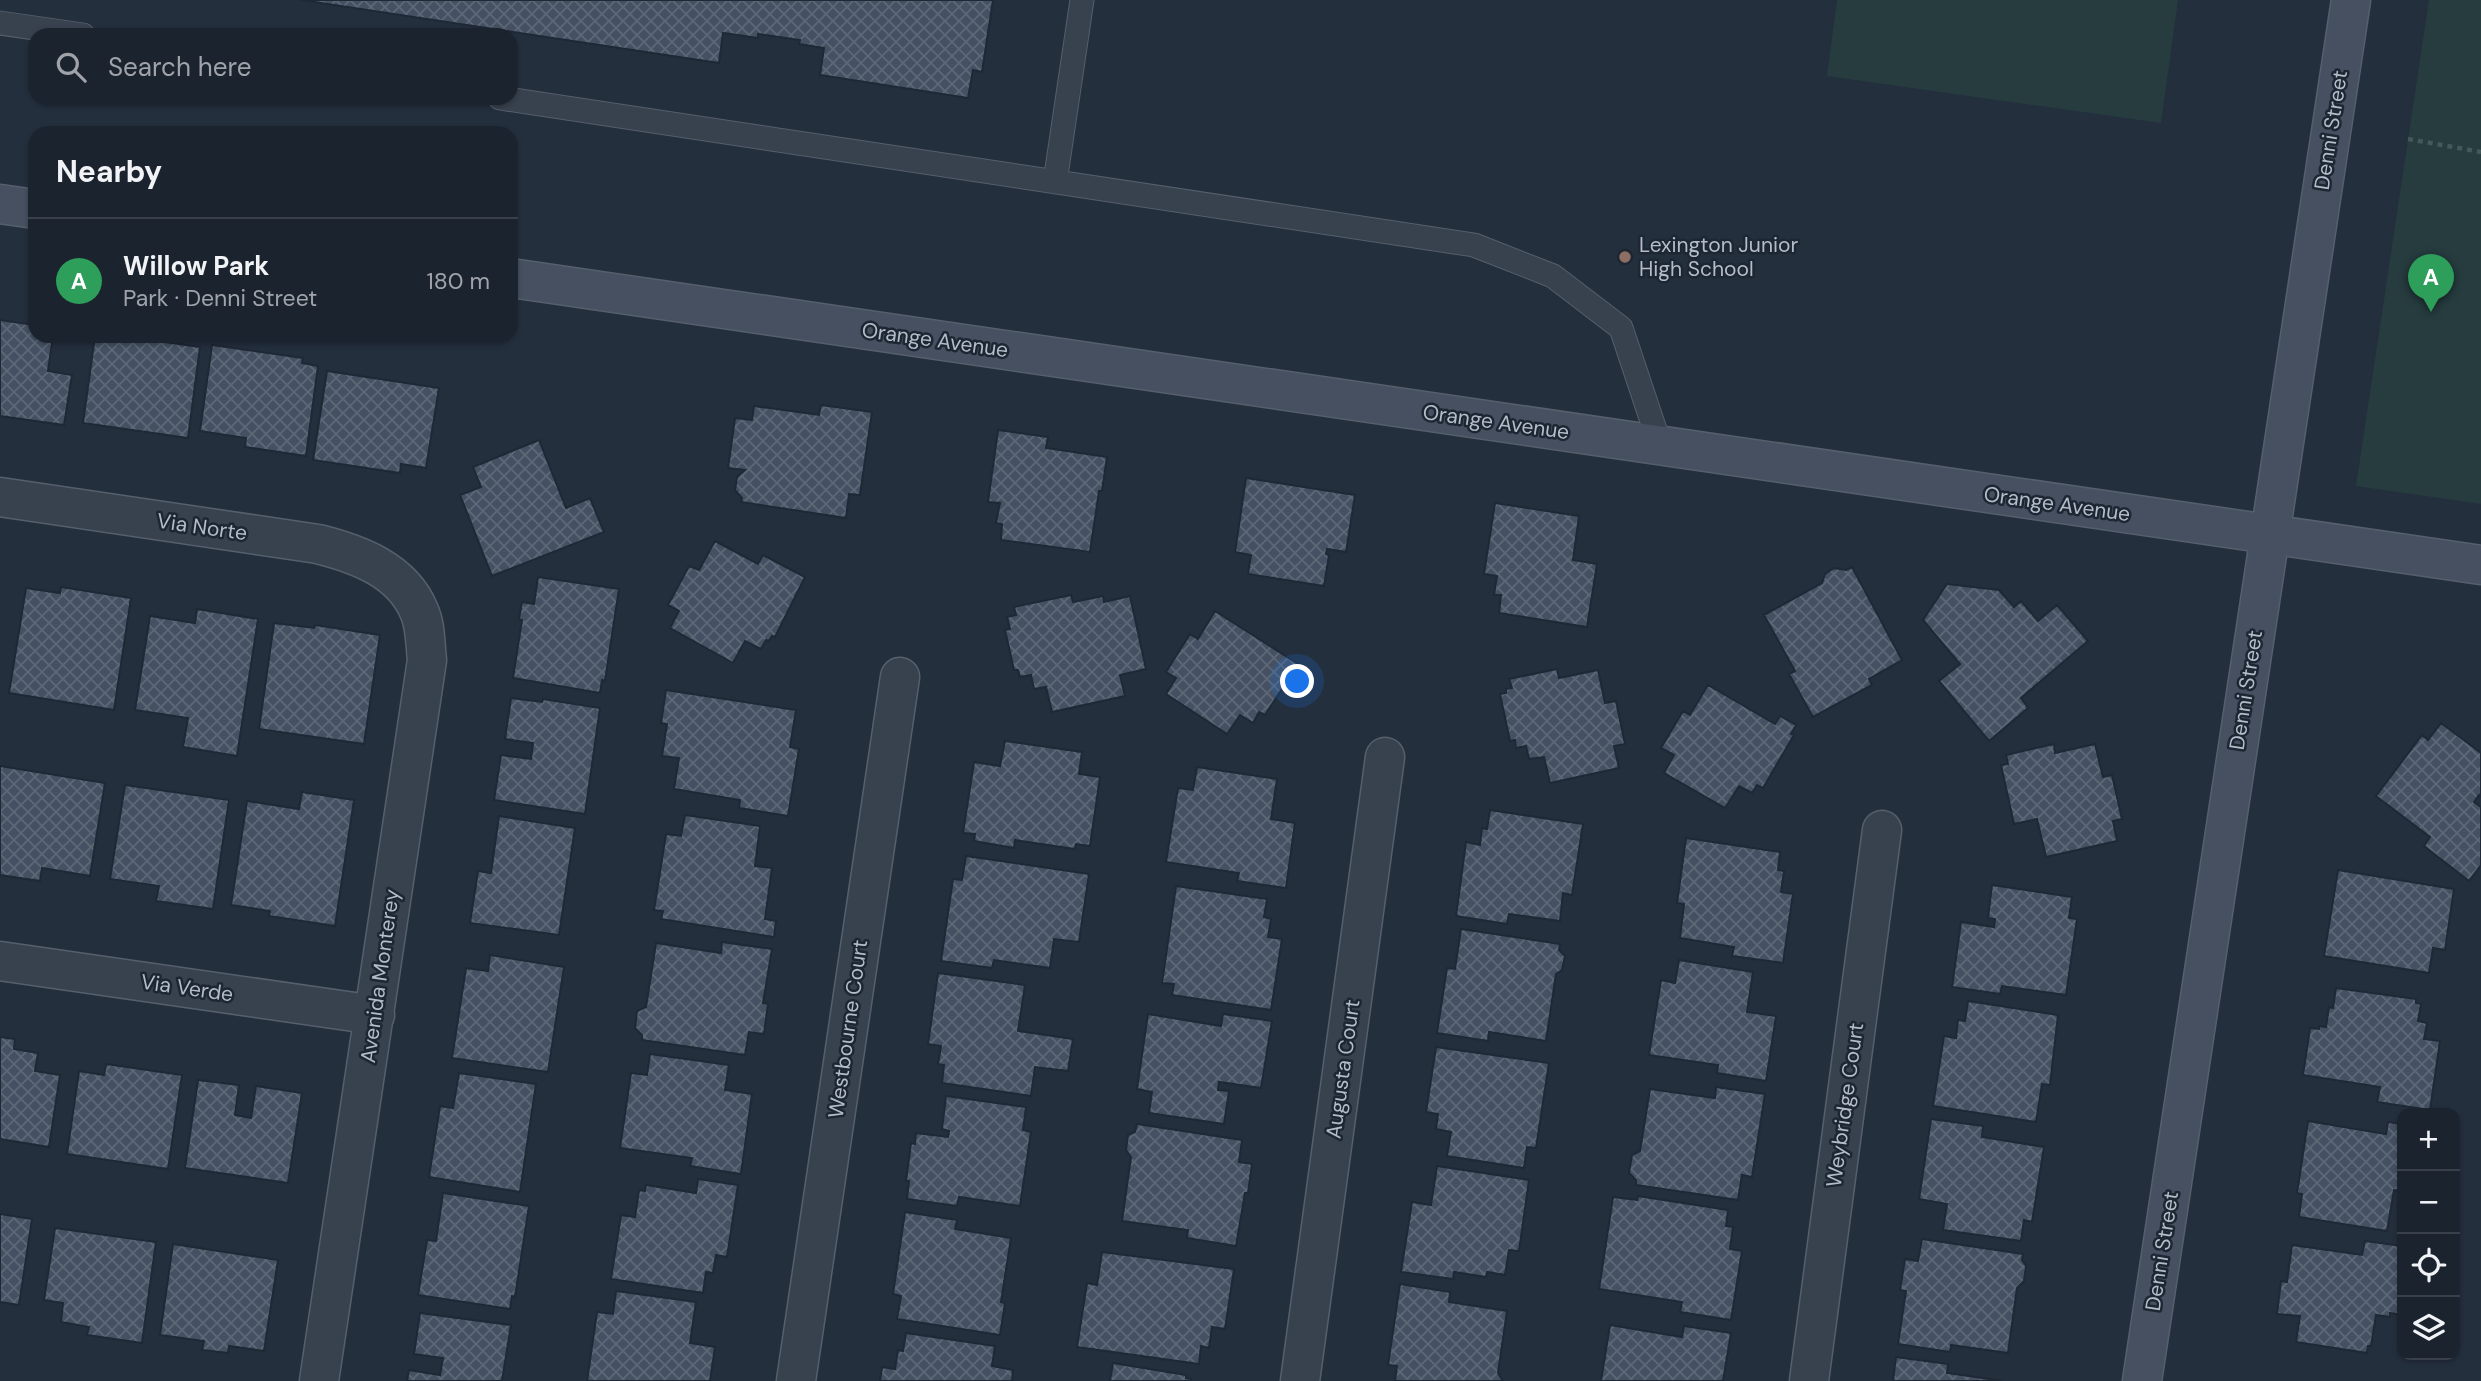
<!DOCTYPE html>
<meta charset="utf-8">
<style>
:root{--surface:#1b232e;--page:#242b36;--text:#f1f3f6;--muted:#a0a4aa;--line:#39404a;--accent:#8ab4f8}
body{margin:0;font-family:"DM Sans",sans-serif;background:var(--page);color:var(--text)}
.controls{position:absolute;right:21px;bottom:21px;display:grid;overflow:hidden;border-radius:14px;box-shadow:0 2px 5px #0004}
.controls button{width:63px;height:63px;display:grid;place-items:center;padding:0;border:0;border-bottom:2px solid var(--line);background:var(--surface);color:var(--text);font:35px sans-serif}
.you{position:absolute;left:1298px;top:682px;width:24px;height:24px;margin:-18px;border:5px solid #fff;border-radius:50%;background:#1a73e8;box-shadow:0 0 0 10px #1a73e833}
.badge{display:grid;place-items:center;width:46px;height:46px;border-radius:50%;background:var(--accent);color:#fff;font-size:23px;font-weight:700}
.pin{position:absolute;translate:-50% -58px;filter:drop-shadow(0 2px 4px #0008)}
.pin::after{content:'';position:absolute;top:37px;width:24px;height:21px;background:inherit;clip-path:polygon(0 0,100% 0,50% 100%)}
.list{margin:0;padding:0;list-style:none}
h2{display:flex;justify-content:space-between;align-items:center;height:91px;margin:0;padding:0 28px;font-size:30px}
h2 small{font-size:23px;font-weight:400;color:var(--muted)}
.list li{display:grid;grid-template-columns:46px 1fr auto;gap:21px;align-items:center;box-sizing:border-box;height:126px;padding:0 28px;border-top:2px solid var(--line)}
.list b{display:block;font-size:26px;white-space:nowrap}
.list p{margin:0;font-size:23px;white-space:nowrap;color:var(--muted)}
.list em{font-size:23px;font-style:normal;color:var(--muted)}
.icon{flex:none;width:38px;height:38px;fill:none;stroke:currentColor;stroke-width:2;stroke-linecap:round;stroke-linejoin:round}
.map{position:relative;flex:none;width:2481px;height:1381px;overflow:hidden}
.search{position:absolute;background:var(--surface);box-shadow:0 2px 5px #0004;left:28px;top:28px;width:490px;height:77px;display:flex;align-items:center;gap:18px;box-sizing:border-box;padding:0 24px;border-radius:21px;color:var(--muted);font-size:26px}
.panel{position:absolute;background:var(--surface);box-shadow:0 2px 5px #0004;left:28px;top:126px;width:490px;height:217px;border-radius:21px}
.map>svg:first-child{display:block}
.park{fill:#263c3f}
.building{fill:url(#building-cross-hatch);stroke:#1f2835;stroke-width:2}
.lines{fill:none;stroke-linecap:round;stroke-linejoin:round}
.lane-casing{stroke:#565f6c;stroke-width:25}
.street-casing{stroke:#565f6c;stroke-width:41}
.secondary-casing{stroke:#565f6c;stroke-width:41}
.path{stroke:#44595c;stroke-width:4.5;stroke-dasharray:5 5;stroke-linecap:butt}
.lane{stroke:#38414e;stroke-width:23}
.street{stroke:#38414e;stroke-width:38}
.secondary{stroke:#465061;stroke-width:38}
.education-dot{fill:#8d6e63;stroke:#1d2633;stroke-width:2.5}
.labels{text-anchor:middle;dominant-baseline:central;stroke-width:5;stroke-linejoin:round;paint-order:stroke}
.street-label{font-size:21px;fill:#b4bcc9;stroke:#1d2633}
.poi-label{font-size:21px;fill:#b4bcc9;stroke:#1d2633;text-anchor:start}
</style>
<div class="map">
<svg width="2481" height="1381" viewBox="0 0 2481 1381">
<defs>
<pattern id="building-cross-hatch" width="8" height="8" patternUnits="userSpaceOnUse" patternTransform="scale(1.75)"><rect width="8" height="8" fill="#455162"/><path d="M0 0l8 8M0 8l8-8" fill="none" stroke="#5d6877"/></pattern>
</defs>
<rect width="100%" height="100%" fill="#242f3e"/>
<!-- park -->
<path class="park" d="M1837,0H2178L2161,123L1827,76Z
M2429,0H2481V504L2356,486Z"/>
<!-- building -->
<path class="building" d="M301,0H993L982,72L973,70L968,98L820,75L824,48L799,44L800,40L758,34V38L723,33L719,63Z
M0,320L35,325V336H53L48,371L72,375L64,425L0,416Z
M95,336H123L200,347L188,438L83,423Z
M212,345L303,358L302,363L318,366L306,456L245,447L246,438L200,431Z
M327,371L439,388L426,468L401,464L400,473L313,460Z
M821,405L872,412L860,495L849,494L846,518L741,502L742,498L735,490L737,477L745,470L728,468L735,418L752,420L754,406L819,415Z
M998,430L1048,437L1046,448L1107,457L1102,491H1099L1090,552L1001,540L1002,524L996,523L1000,503L988,502Z
M539,440L566,508L590,498L604,532L492,576L460,495L481,487L473,467Z
M1246,478L1355,495L1346,552L1327,549L1326,554L1329,555L1324,586L1248,574L1251,555L1235,552Z
M1495,503L1579,516L1573,560L1597,564L1587,627L1499,613L1501,595H1494L1497,576L1484,574Z
M715,541L758,564L763,555L805,577L775,637L772,636L769,641L766,640L761,649L745,641L733,663L670,628L679,611L668,605L689,566L699,570Z
M1852,567L1902,660L1869,679L1872,685L1813,717L1789,674L1795,671L1764,615L1822,583L1825,574L1834,568L1846,570Z
M538,577L619,589L605,681L602,680L600,693L513,678L522,620L519,619L522,602L534,604Z
M1947,584L1999,590L2014,607L2021,601L2038,621L2057,605L2088,641L2021,698L2028,708L1989,741L1939,681L1960,664L1923,620Z
M61,587L131,598L114,710L9,693L26,588L60,593Z
M1071,595L1073,602L1103,596L1104,602L1130,596L1146,669L1120,675L1125,696L1052,712L1046,687L1034,689L1031,675L1020,677L1018,670H1014L1005,630L1010,629L1007,617L1016,615L1014,607Z
M197,609L258,619L237,756L183,747L188,718L135,710L150,616L195,623Z
M1215,611L1298,664L1265,715L1259,712L1253,723L1240,715L1227,734L1166,694L1176,678L1166,672L1190,634L1198,639Z
M274,623L314,628L315,625L380,635L364,744L259,729Z
M1557,669L1559,678L1598,670L1605,703L1616,701L1625,744L1614,746L1619,768L1550,783L1544,757L1529,759L1526,746L1516,748L1515,740L1510,741L1500,694L1506,693V689L1512,688L1509,679Z
M1708,685L1775,724L1780,716L1796,725L1791,734L1794,735L1763,788L1757,785L1752,793L1739,786L1725,808L1664,773L1674,755L1661,748L1683,711L1690,715Z
M666,690L796,710L790,747L799,749L788,816L739,808L740,800L674,789L679,758L662,756L667,724L661,723Z
M511,698L542,702L543,699L600,708L585,814L494,800L501,755L531,759L533,743L505,739Z
M2441,723L2481,753V797L2479,795L2474,802L2481,807V865L2469,881L2424,846L2430,837L2376,796L2422,735L2428,740Z
M1005,741L1082,752L1079,774L1100,777L1090,846L1076,844L1075,849L1015,840L1014,848L974,841L975,834L963,833L974,762L1000,766Z
M2054,744L2055,753L2095,744L2103,777L2112,775L2122,819L2113,821L2117,841L2046,857L2037,819L2014,824L2001,765L2008,764L2006,755Z
M0,766L105,783L90,876L42,868L40,881L0,875Z
M1197,767L1277,779L1271,819L1295,823L1286,888L1237,881L1239,873L1166,862L1178,788L1193,790Z
M125,785L229,800L213,909L156,901L159,886L110,879Z
M302,792L354,800L335,926L269,916L270,911L231,905L247,801L299,809Z
M1490,810L1583,824L1572,895L1563,893L1560,921L1509,914L1507,924L1456,916L1466,842L1480,845L1482,828L1487,829Z
M685,815L760,826L755,866L772,868L765,919L776,921L774,937L661,919L663,911L654,910L666,834L681,836Z
M499,816L575,828L559,935L470,923L478,871L491,873Z
M1686,838L1780,852L1778,870L1784,871L1781,892L1793,894L1783,963L1732,956L1734,947L1680,938L1684,904L1677,903Z
M966,856L1089,874L1079,942L1054,939L1050,968L994,960L992,968L941,961L953,879L962,880Z
M2338,870L2454,889L2445,950L2433,948L2429,973L2324,956Z
M1992,885L2072,897L2069,918L2077,919L2066,995L2002,986L2000,994L1952,987L1961,922L1994,927L1995,919L1988,918Z
M1176,886L1267,899L1264,917L1271,919L1268,937L1282,939L1271,1010L1172,995L1174,984L1162,983Z
M1461,929L1560,944L1559,950L1565,956L1562,970L1556,974L1546,1041L1489,1032L1488,1041L1437,1033L1447,968L1455,969Z
M722,942L772,949L763,1003L768,1004L764,1034L749,1032L745,1055L642,1040V1035L635,1028L637,1011L646,1007L656,943L721,953Z
M490,955L564,967L548,1072L452,1058L466,968L488,971Z
M1679,960L1753,972L1747,1012L1776,1016L1766,1081L1717,1073L1718,1065L1649,1055L1661,980L1675,983Z
M938,973L1025,985L1018,1031L1073,1039L1068,1071L1035,1067L1031,1096L942,1083L944,1065L938,1064L941,1046L928,1044Z
M2336,988L2416,999V1003L2421,1004L2418,1021L2427,1023L2424,1039L2440,1041L2430,1110L2377,1102L2380,1087L2303,1075L2310,1028L2319,1029V1026L2326,1027L2329,1007L2333,1008Z
M1968,1001L2058,1015L2050,1085L2042,1084L2036,1122L1933,1106L1944,1036L1956,1038L1958,1020L1965,1021Z
M1148,1014L1221,1026L1223,1014L1272,1021L1261,1088L1219,1082L1218,1090L1229,1091L1224,1124L1149,1113L1152,1092L1137,1089Z
M0,1037L15,1039L14,1049L38,1053L35,1071L60,1075L49,1147L0,1139Z
M1436,1047L1549,1063L1536,1148L1527,1147L1524,1168L1447,1156L1451,1132L1436,1129L1438,1114L1426,1112Z
M650,1054L729,1065L725,1090L752,1094L741,1174L690,1166L692,1158L620,1148L631,1073L647,1075Z
M106,1064L182,1075L168,1169L67,1154L79,1071L104,1075Z
M459,1073L536,1084L520,1192L429,1177L440,1106L453,1108Z
M198,1080L239,1085L235,1115L251,1118L256,1086L302,1093L288,1183L185,1168Z
M1716,1087L1765,1094L1752,1177L1742,1175L1738,1200L1636,1185V1180L1629,1173L1632,1155L1640,1151L1650,1089L1715,1098Z
M946,1096L1026,1107L1023,1130L1031,1132L1020,1206L959,1197L957,1206L907,1199L909,1181H906L911,1143L915,1144L916,1133L948,1137L949,1131L942,1129Z
M1931,1119L1983,1126L1982,1137L2044,1147L2032,1222L2024,1220L2021,1241L1943,1230L1947,1204L1919,1199Z
M2308,1121L2386,1134L2388,1122L2402,1124V1191L2394,1190L2387,1231L2299,1217L2302,1194L2297,1193Z
M1137,1124L1242,1140L1239,1162L1252,1164L1248,1193H1245L1236,1246L1187,1238L1188,1230L1122,1221L1131,1157L1126,1150L1128,1135L1135,1132Z
M1437,1166L1529,1180L1519,1251L1509,1250L1505,1275L1487,1272L1486,1277L1454,1272L1453,1279L1401,1272L1412,1202L1431,1205Z
M698,1179L738,1185L727,1257L716,1255L713,1273L706,1272L703,1293L611,1279L621,1215L635,1217L639,1190L645,1191L646,1185L696,1193Z
M443,1193L529,1206L515,1297L512,1296L510,1309L418,1295L427,1240L436,1241Z
M1638,1196L1728,1210L1726,1226L1733,1227L1730,1249L1742,1251L1731,1320L1680,1312L1682,1302L1599,1289L1613,1197L1637,1200Z
M905,1212L957,1220L955,1229L1011,1238L1001,1302L1005,1303L1000,1335L897,1319L901,1296L893,1294Z
M0,1214L32,1219L19,1305L0,1302Z
M55,1228L156,1242L142,1343L87,1335L89,1327L61,1322L63,1303L44,1300Z
M1922,1239L2023,1254L2022,1260L2026,1266L2024,1281L2017,1288L2008,1353L1951,1345L1950,1352L1898,1344L1906,1291L1900,1290L1905,1259L1918,1261Z
M2365,1241L2402,1246V1315L2390,1313V1317L2376,1315L2371,1346H2368L2367,1353L2296,1342L2300,1316L2277,1314L2281,1281L2287,1282L2292,1245L2362,1255Z
M173,1244L278,1260L264,1351L229,1346L228,1353L202,1350L204,1341L160,1335Z
M1102,1252L1234,1269L1225,1329L1212,1327L1209,1348L1201,1346L1199,1364L1077,1347L1087,1283L1097,1285Z
M1400,1284L1450,1292L1449,1302L1507,1311L1498,1373L1503,1381H1395L1397,1366L1388,1365Z
M616,1291L696,1302L690,1343L715,1347L710,1381H587L597,1312L613,1314Z
M420,1313L511,1325L502,1381H407L409,1370L440,1375L443,1358L414,1354Z
M1610,1325L1682,1337L1684,1326L1731,1333L1723,1381H1601Z
M906,1333L995,1346L992,1366L1013,1370L1012,1381H880L882,1367L895,1369L898,1350L903,1351Z
M1896,1357L1948,1364L1947,1373L2003,1381H1893Z
M1113,1363L1186,1375V1378L1191,1379L1190,1381H1110Z"/>
<g class="lines">
<defs>
<path id="lane" d="M0,23L83,35
M500,98L1474,245L1553,276L1621,328L1660,445
M1055,182L1082,0"/>
<path id="street" d="M0,497L318,544C358,554 402,570 419,611C426,626 425,644 427,660L319,1381
M0,961L375,1015
M796,1381L900,677
M1300,1381L1385,757
M1809,1381L1882,830"/>
<path id="secondary" d="M0,204L35,209
M511,278L2481,565
M2142,1381L2351,0"/>
</defs>
<!-- lane casing -->
<use href="#lane" class="lane-casing"/>
<!-- street casing -->
<use href="#street" class="street-casing"/>
<!-- secondary casing -->
<use href="#secondary" class="secondary-casing"/>
<!-- path -->
<path class="path" d="M2408,139L2481,152"/>
<!-- lane -->
<use href="#lane" class="lane"/>
<!-- street -->
<use href="#street" class="street"/>
<!-- secondary -->
<use href="#secondary" class="secondary"/>
</g>
<!-- markers -->
<circle class="education-dot" cx="1625" cy="257" r="7"/>
<g class="labels">
<!-- street labels -->
<g class="street-label">
<text transform="translate(2331 130) rotate(-81)">Denni Street</text>
<text transform="translate(935 340) rotate(8)">Orange Avenue</text>
<text transform="translate(1496 422) rotate(8)">Orange Avenue</text>
<text transform="translate(2057 504) rotate(8)">Orange Avenue</text>
<text transform="translate(202 527) rotate(8)">Via Norte</text>
<text transform="translate(2246 690) rotate(-81)">Denni Street</text>
<text transform="translate(380 976) rotate(-82)">Avenida Monterey</text>
<text transform="translate(187 988) rotate(8)">Via Verde</text>
<text transform="translate(848 1029) rotate(-82)">Westbourne Court</text>
<text transform="translate(1343 1069) rotate(-82)">Augusta Court</text>
<text transform="translate(1845 1105) rotate(-82)">Weybridge Court</text>
<text transform="translate(2162 1251) rotate(-81)">Denni Street</text>
</g>
<!-- poi labels -->
<g class="poi-label">
<text x="1639" y="245">Lexington Junior<tspan x="1639" dy="24">High School</tspan></text>
</g>
</g>
</svg>
<div class="controls">
<button>+</button>
<button>−</button>
<button><svg class="icon" aria-label="locate" viewBox="0 0 24 24"><circle cx="12" cy="12" r="6"/><path d="M12 2v4M12 18v4M2 12h4M18 12h4"/></svg></button>
<button><svg class="icon" aria-label="layers" viewBox="0 0 24 24"><path d="M12 4l9 5-9 5-9-5zM3 14l9 5 9-5"/></svg></button>
</div>
<div class="you"></div>
<div class="pin badge" style="left:2431px;top:312px;background:#2e9e5b">A</div>
<div class="search"><svg class="icon" aria-label="search" viewBox="0 0 24 24"><circle cx="10" cy="10" r="6"/><path d="M15 15l6 6"/></svg>Search here</div>
<section class="panel">
<h2>Nearby<small></small></h2>
<ul class="list">
<li><span class="badge" style="background:#2e9e5b">A</span><div><b>Willow Park</b><p>Park · Denni Street</p></div><em>180 m</em></li>
</ul>
</section>
</div>
